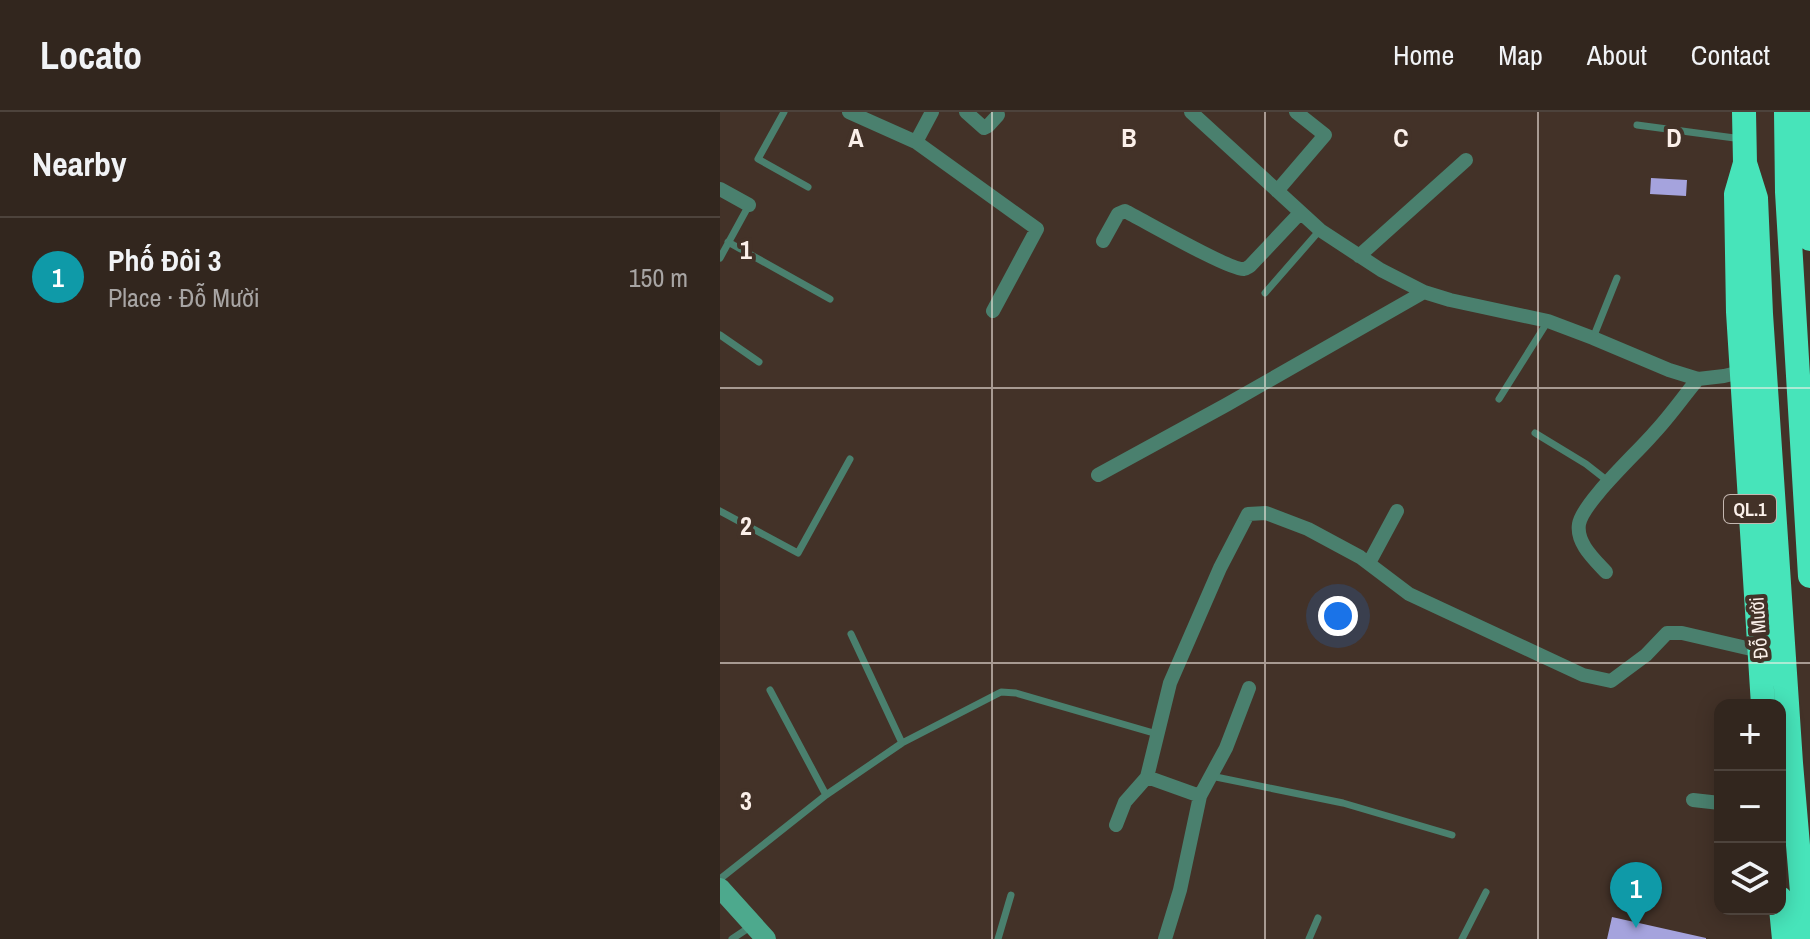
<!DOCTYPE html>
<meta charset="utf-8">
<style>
:root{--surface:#32261e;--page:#3d322b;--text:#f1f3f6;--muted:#a8a5a4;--line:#4d433c;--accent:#8bbbb9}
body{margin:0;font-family:"Archivo Narrow",sans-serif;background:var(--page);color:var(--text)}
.controls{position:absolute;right:24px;bottom:24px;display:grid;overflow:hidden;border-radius:16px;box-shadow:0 4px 20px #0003}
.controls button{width:72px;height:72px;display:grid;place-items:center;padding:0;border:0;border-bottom:2px solid var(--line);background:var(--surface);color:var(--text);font:40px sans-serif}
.you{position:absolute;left:618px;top:504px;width:28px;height:28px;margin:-20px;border:6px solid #fff;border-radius:50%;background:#1a73e8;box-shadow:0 0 0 12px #1a73e833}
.badge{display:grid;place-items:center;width:52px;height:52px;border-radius:50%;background:var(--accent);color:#fff;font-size:26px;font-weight:700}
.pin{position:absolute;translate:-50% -66px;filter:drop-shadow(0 2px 4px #0008)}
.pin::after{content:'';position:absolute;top:42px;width:28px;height:24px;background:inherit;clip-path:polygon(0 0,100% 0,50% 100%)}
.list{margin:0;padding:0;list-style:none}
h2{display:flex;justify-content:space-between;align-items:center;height:104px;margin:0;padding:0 32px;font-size:34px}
h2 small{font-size:26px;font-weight:400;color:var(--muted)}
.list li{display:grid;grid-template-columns:52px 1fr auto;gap:24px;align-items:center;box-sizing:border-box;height:120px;padding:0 32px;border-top:2px solid var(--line)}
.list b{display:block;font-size:30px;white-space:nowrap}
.list p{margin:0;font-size:26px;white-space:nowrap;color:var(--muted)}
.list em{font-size:26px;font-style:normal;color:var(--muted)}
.icon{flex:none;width:44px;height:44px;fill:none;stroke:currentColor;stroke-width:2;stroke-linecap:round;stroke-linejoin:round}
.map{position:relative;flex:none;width:1090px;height:827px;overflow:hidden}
header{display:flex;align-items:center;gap:48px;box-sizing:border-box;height:112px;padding:0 40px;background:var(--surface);border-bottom:2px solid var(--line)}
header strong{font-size:38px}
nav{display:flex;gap:44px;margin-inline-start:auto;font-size:28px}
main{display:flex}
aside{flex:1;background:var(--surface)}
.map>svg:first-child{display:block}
.building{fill:#a5a3dd}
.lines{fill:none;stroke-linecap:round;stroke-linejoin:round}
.lane{stroke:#4a806e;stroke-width:7}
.street{stroke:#4a806e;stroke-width:14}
.secondary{stroke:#4da98d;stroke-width:20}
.highway{stroke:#47e4ba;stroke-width:24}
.grid{fill:none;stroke:#fbf0ea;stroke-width:2;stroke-opacity:0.55}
.labels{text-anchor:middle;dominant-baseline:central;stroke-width:8;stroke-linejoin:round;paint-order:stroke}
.shield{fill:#433228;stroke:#c4b7b0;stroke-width:2}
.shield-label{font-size:18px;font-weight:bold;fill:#fbf0ea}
.street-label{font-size:20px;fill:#fbf0ea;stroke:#433228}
.grid-label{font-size:26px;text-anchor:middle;font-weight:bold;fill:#fbf0ea;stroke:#433228;stroke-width:8;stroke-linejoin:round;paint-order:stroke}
</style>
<header>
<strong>Locato</strong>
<nav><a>Home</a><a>Map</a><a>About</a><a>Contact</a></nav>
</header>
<main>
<aside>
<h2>Nearby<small></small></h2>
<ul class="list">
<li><span class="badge" style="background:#0f9aa8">1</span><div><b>Phố Đôi 3</b><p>Place · Đỗ Mười</p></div><em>150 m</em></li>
</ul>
</aside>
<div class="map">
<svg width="1090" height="827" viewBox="0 0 1090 827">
<rect width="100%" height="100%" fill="#433228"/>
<!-- building -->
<path class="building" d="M931,66L967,68L966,84L930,82Z
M892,805L986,826V827H887Z"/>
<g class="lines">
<!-- lane -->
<path class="lane" d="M64,0L38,47L88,75
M917,13L1022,27
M8,130L110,187
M0,146L29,93
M545,181L600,118
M0,223L39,250
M873,226L897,166
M779,287L828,209
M815,321L866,352L889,370
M0,399L78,441L130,347
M131,522L182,631
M50,578L106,683
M491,664L623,691L732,723
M0,767L106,683L182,631L281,580L296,581L437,622
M12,827L30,815
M278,827L291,783
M589,827L598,806
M742,827L766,780"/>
<!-- street -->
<path class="street" d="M129,0L196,30L212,0
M246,0L264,16L268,14L278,3
M471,0L600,118L661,158L704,180L730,188L828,209L873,226L949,258L978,267L1004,264L1021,260
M196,30L317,117L273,199
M0,77L29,93
M557,79L605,23L576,0
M383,129L398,102L405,99C423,108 511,159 524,157C526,157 528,155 530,154L580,101
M639,144L746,48
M378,363L506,293L704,180
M649,451L677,399
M886,460C874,447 856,431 859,412C863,390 918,340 934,321C950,304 963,285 978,267
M480,684L506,636L529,576
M973,688L1000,691
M396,713L405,690L427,665
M445,827L460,778L480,684L427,665L450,571L500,456L528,402L546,401L588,417L640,445L689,482L863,563L891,569L926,543L947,521H962L1031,537H1039"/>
<!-- secondary -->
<path class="secondary" d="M0,776L46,827"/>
<!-- highway -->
<path class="highway" d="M1024,0L1025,51L1036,86L1041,202L1071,651L1086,827
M1066,0L1067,80L1090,464
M1084,0L1090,127
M1025,51L1016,82L1018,200L1043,593
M1060,786L1064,827"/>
</g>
<!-- grid -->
<path class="grid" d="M272,0V827M545,0V827M818,0V827M0,276H1090M0,551H1090"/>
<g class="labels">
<!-- shield labels -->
<rect class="shield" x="1004" y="383" width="52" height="28" rx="6"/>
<g class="shield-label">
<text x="1030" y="397">QL.1</text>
</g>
<!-- street labels -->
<g class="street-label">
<text transform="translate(1038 516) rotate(-94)">Đỗ Mười</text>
</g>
</g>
<g class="grid-label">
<text x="136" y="35">A</text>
<text x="409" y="35">B</text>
<text x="681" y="35">C</text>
<text x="954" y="35">D</text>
<text x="26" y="147">1</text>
<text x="26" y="423">2</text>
<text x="26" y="698">3</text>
</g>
</svg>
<div class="controls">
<button>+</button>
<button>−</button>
<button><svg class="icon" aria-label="layers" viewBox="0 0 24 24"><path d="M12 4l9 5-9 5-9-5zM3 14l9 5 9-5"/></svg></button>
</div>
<div class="you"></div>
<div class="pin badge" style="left:916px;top:816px;background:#0f9aa8">1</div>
</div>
</main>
